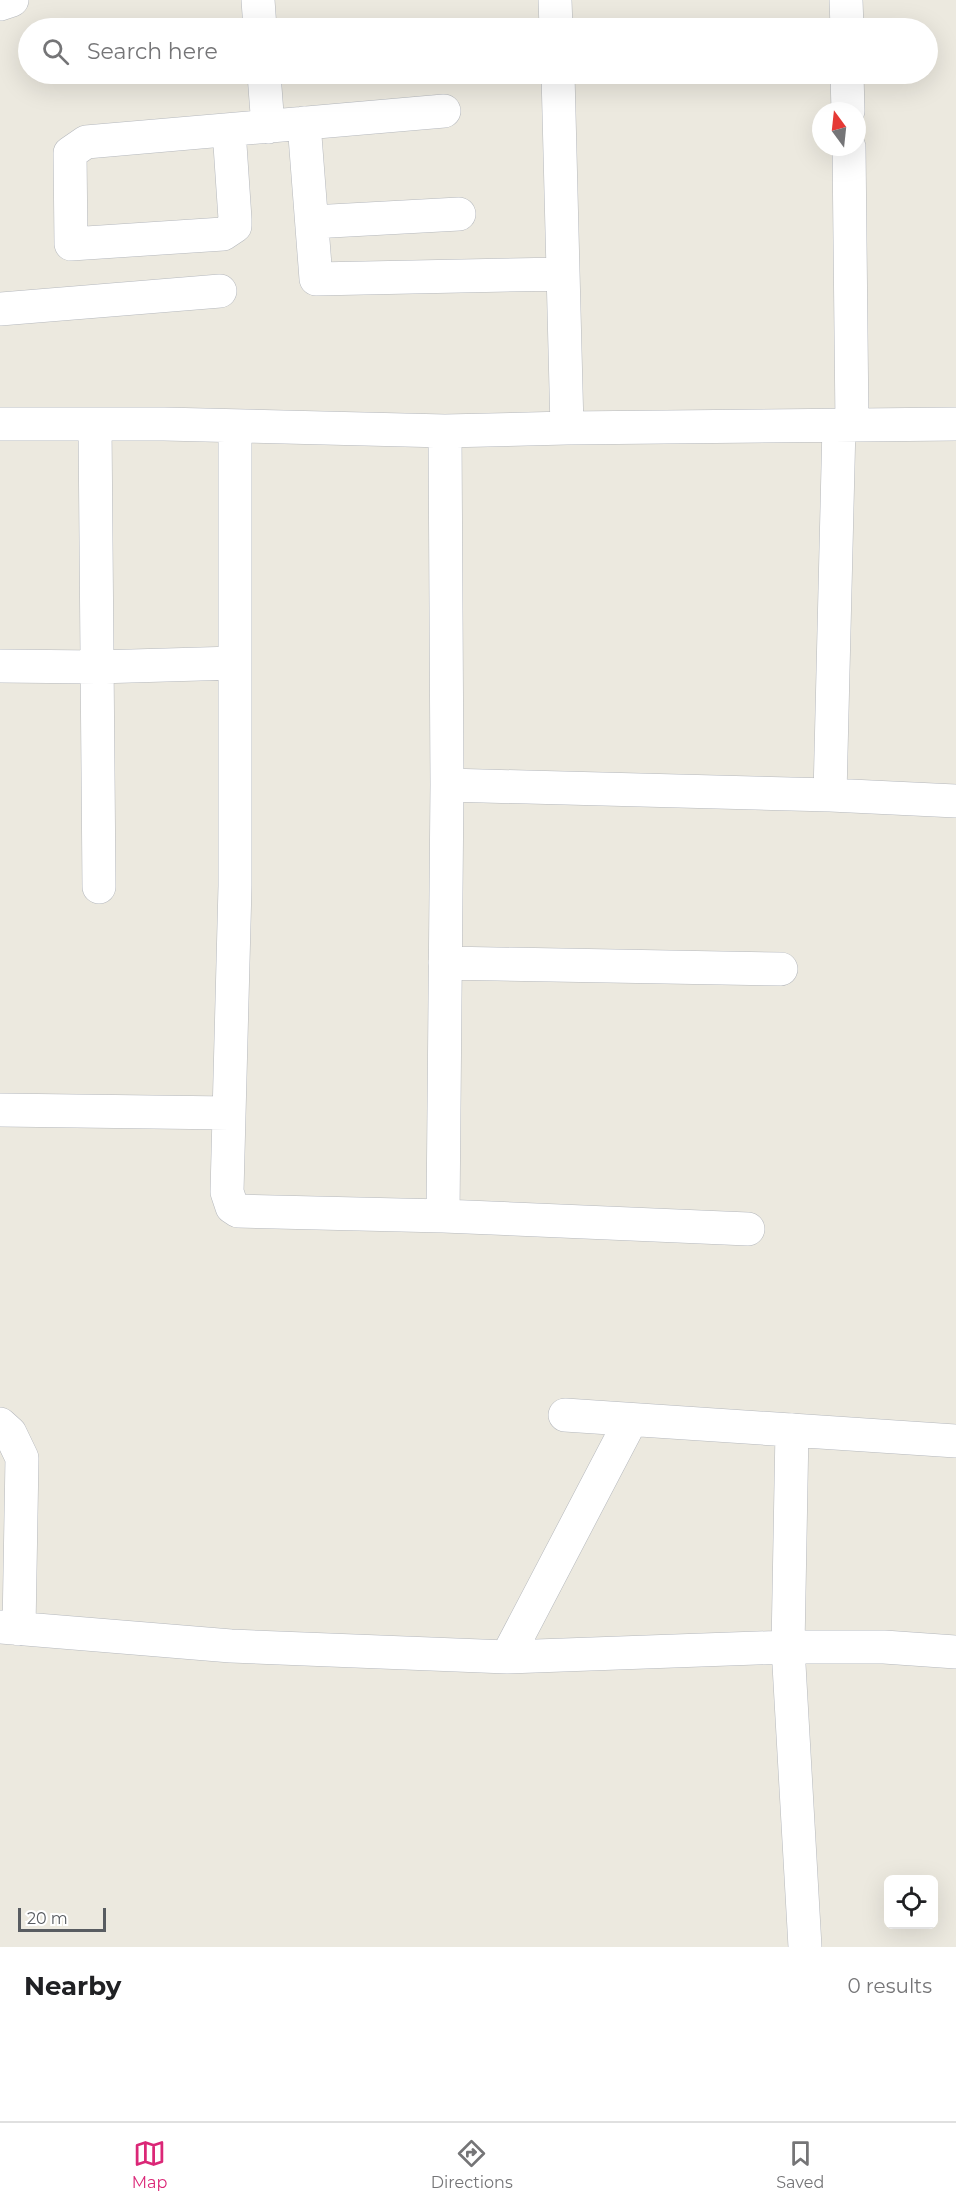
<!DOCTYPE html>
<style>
:root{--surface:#fff;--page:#f6f6f6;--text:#202124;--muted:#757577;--line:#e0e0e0;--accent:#db2777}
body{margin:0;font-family:Montserrat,sans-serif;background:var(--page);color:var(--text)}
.controls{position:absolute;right:18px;bottom:18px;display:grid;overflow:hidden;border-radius:9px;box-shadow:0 6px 24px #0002}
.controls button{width:54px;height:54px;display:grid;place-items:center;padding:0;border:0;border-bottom:2px solid var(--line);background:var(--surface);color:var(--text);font:30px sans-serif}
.compass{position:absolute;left:812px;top:102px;width:54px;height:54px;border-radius:50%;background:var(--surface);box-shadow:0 6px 24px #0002;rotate:345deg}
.scale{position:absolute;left:18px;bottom:15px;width:88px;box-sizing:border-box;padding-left:6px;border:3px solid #585c61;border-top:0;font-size:16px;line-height:21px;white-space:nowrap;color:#585c61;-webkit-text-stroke:4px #fff;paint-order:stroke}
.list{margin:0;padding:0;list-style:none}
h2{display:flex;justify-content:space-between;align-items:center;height:78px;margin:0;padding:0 24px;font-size:26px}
h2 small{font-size:20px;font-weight:400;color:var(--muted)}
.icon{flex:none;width:33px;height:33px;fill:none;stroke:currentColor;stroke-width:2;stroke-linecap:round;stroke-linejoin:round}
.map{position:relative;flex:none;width:956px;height:1947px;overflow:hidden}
.search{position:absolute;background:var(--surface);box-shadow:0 6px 24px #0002;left:18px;right:18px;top:18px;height:66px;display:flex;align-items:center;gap:15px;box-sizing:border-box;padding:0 21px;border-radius:33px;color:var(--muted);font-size:22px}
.sheet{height:174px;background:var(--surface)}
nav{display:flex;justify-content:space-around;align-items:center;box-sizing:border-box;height:84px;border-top:2px solid var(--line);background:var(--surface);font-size:16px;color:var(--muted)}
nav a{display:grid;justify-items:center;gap:3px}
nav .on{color:var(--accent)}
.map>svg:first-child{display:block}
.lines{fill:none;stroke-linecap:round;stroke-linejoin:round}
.minor-casing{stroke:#b5b8bd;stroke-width:34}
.minor{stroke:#fff;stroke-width:33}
</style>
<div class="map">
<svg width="956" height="1947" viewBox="0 0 956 1947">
<rect width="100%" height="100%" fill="#ece9df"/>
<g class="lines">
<defs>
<path id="minor" d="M258,0L260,28
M555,0L556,28
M846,0L847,28
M0,4L12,0
M264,74L268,127
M558,74L567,428
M847,74L848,111
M304,123L316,279L563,274
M229,130L235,219V226L223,234L71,244L70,153L86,142L444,111
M849,147L852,425
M312,222L459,214
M0,309L220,291
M0,424H164L445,431L567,428L956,424
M95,425L99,887
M235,427V886L227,1192L232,1207L238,1211L443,1216L748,1229
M0,666L97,667L235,663
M447,785L830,795L956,801
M830,795L839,425
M445,963L781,969
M0,1110L229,1113
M443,1216L447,785L445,431
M565,1415L956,1441
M0,1424L10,1433L22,1458L19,1629
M792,1430L788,1647H884L956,1652
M0,1627L231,1646L507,1657L788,1647L805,1947
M507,1657L631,1420"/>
</defs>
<!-- minor casing -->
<use href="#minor" class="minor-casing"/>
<!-- minor -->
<use href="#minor" class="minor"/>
</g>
</svg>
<div class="controls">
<button><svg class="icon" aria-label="locate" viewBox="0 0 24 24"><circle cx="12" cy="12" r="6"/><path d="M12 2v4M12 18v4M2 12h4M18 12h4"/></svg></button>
</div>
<svg class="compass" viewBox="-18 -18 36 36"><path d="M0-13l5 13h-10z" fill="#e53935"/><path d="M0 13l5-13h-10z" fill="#757577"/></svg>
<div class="scale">20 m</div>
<div class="search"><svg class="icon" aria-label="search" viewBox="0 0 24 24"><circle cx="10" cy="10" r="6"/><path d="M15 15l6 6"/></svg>Search here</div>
</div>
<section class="sheet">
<h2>Nearby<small>0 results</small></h2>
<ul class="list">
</ul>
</section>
<nav>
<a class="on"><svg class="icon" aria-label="map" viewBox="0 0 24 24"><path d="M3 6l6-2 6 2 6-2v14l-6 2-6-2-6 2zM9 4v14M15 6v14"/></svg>Map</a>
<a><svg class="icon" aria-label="directions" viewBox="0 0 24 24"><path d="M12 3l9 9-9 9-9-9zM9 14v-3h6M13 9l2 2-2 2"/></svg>Directions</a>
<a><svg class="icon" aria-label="saved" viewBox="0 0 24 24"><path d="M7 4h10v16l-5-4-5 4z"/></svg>Saved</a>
</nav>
